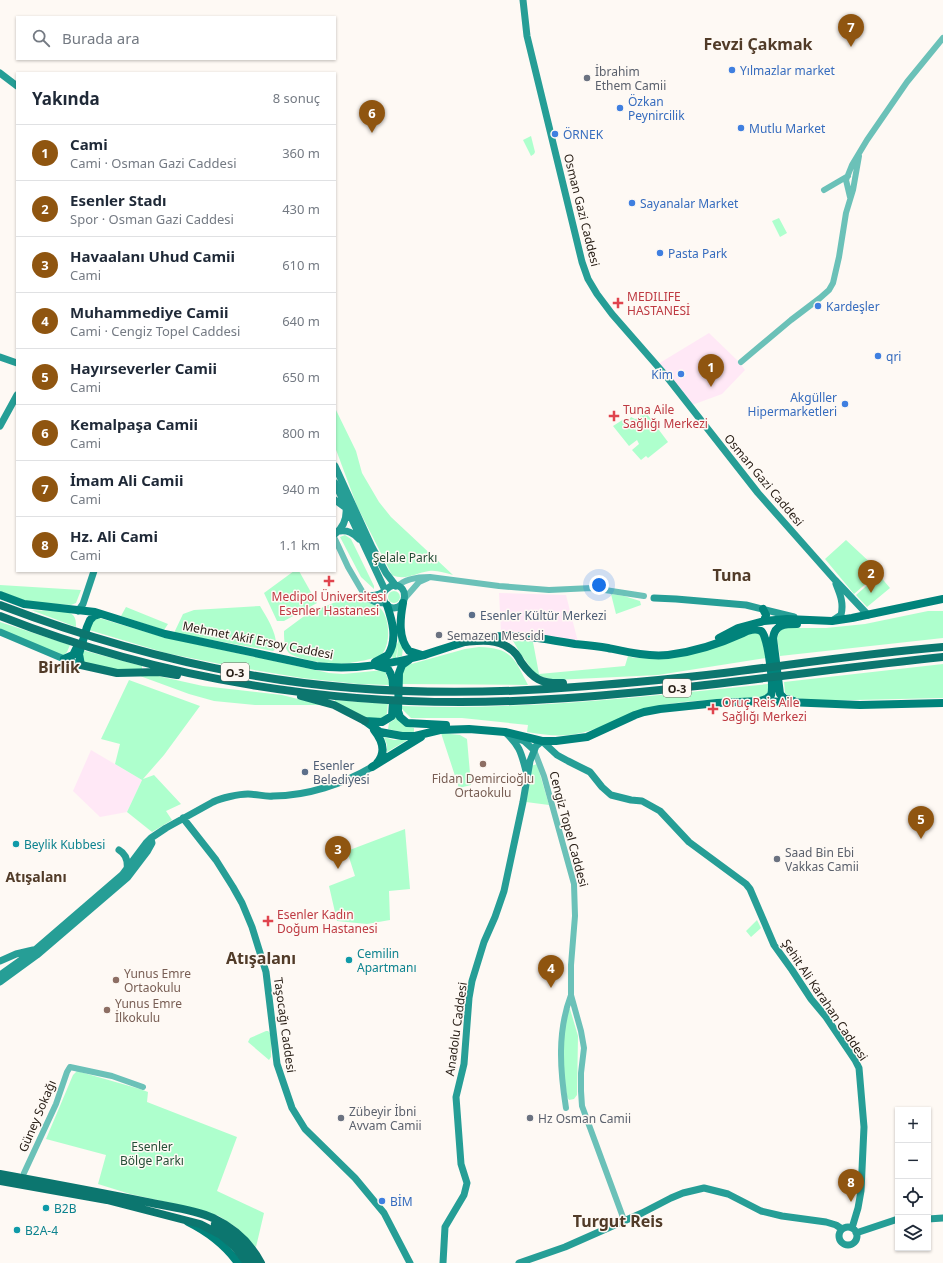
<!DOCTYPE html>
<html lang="tr">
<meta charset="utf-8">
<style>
:root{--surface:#fff;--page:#f6f6f7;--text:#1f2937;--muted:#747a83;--line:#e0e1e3;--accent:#8f5510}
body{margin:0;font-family:"Noto Sans",sans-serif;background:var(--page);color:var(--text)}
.controls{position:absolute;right:12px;bottom:12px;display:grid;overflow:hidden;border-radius:0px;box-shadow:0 1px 3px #0004}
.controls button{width:36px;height:36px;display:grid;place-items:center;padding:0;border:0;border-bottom:1px solid var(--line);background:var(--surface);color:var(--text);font:20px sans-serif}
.you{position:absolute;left:599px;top:585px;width:14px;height:14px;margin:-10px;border:3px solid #fff;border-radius:50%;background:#1a73e8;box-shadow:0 0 0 6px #1a73e833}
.badge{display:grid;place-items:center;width:26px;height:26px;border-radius:50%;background:var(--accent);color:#fff;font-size:13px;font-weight:700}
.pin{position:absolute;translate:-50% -33px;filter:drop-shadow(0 1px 2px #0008)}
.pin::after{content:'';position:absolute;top:21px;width:14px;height:12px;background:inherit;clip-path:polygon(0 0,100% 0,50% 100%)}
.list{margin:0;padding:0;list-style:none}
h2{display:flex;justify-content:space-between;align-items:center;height:52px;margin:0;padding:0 16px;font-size:17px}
h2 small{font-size:13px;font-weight:400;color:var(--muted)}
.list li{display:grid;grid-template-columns:26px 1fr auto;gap:12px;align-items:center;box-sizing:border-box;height:56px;padding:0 16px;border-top:1px solid var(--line)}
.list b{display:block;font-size:15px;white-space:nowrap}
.list p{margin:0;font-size:13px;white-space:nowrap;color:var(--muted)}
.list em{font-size:13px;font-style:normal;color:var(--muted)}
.icon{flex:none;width:22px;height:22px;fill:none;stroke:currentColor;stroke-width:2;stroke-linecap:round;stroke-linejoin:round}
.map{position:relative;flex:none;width:943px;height:1263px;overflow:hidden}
.search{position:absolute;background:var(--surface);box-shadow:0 1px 3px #0004;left:16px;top:16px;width:320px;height:44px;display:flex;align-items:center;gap:10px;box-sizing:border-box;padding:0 14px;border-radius:0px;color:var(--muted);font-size:15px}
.panel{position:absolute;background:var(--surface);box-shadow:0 1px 3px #0004;left:16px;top:72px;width:320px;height:500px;border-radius:0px}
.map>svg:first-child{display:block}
.commercial{fill:#ffe8f6}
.green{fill:#aeffcd}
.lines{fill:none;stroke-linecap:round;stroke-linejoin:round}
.tertiary{stroke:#6bc1b8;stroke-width:6}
.secondary{stroke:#269e96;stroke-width:7}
.primary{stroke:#01837b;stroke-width:8}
.trunk{stroke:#0c766f;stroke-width:8}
.shop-dot{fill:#3f7fe0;stroke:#fef9f4;stroke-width:1.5}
.worship-dot{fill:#6b7280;stroke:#fef9f4;stroke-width:1.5}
.health-dot{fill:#e0444e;stroke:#fef9f4;stroke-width:1.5}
.service-dot{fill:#5c6f8a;stroke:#fef9f4;stroke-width:1.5}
.education-dot{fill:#8d6e63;stroke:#fef9f4;stroke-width:1.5}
.culture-dot{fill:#0f9aa8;stroke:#fef9f4;stroke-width:1.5}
.labels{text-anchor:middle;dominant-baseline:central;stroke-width:3;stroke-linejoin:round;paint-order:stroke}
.shield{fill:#fef9f4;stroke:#6a615a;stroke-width:1}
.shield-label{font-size:11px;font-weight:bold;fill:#2a2018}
.shop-label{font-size:12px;fill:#366cbe;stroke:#fef9f4;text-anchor:start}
.worship-label{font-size:12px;fill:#5b616d;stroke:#fef9f4;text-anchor:start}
.street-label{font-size:12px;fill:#2a2018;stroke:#fef9f4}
.health-label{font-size:12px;fill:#be3a42;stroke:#fef9f4;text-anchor:start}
.park-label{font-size:12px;fill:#244e36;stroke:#fef9f4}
.service-label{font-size:12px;fill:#4e5e75;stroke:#fef9f4;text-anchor:start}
.education-label{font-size:12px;fill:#785e54;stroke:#fef9f4;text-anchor:start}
.culture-label{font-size:12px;fill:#0d838f;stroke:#fef9f4;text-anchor:start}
.quarter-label{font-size:14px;font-weight:bold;fill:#513b28;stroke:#fef9f4}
.district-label{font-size:16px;font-weight:bold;fill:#513b28;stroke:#fef9f4}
</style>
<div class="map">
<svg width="943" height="1263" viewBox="0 0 943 1263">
<rect width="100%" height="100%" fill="#fef9f4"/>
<!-- commercial -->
<path class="commercial" d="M709,333L738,361L745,370L722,394L692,405L658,364Z
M499,593L566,595L578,642L501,632Z
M91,750L142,780L127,812L100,817L73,791Z"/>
<!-- green -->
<path class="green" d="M531,136L535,152L534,154L531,156L523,140Z
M779,218L787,233L780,237L772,221Z
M335,408L356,451L362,473L379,502L391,517L453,575C445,573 437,570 429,571C416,573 405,581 392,575L357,506L335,447Z
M644,410L668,442L648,458L646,456L641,460L632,450L639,444L637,440L629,446L613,426L624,419L628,421L631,417L635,419L639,418Z
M345,535L351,539L374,586V589L361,577L340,537Z
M846,540L875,567L876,575L854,594L825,559Z
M294,571H299L317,603L284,621H277L264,593Z
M879,575L890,588L867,607L856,595Z
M0,585L81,590L76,603L71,605L28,602L0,591Z
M388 597a6 6 0 1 1 12 0a6 6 0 1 1-12 0Z
M611,594L624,596L640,601L641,605L616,614Z
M345,598C354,598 373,602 380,608C390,617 391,644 382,654C376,660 341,665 331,664C323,663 292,658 288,652C284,646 284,637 284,631L307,614Z
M260,606C267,618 278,634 276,649L273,651L174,633L183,614L194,610Z
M126,607L168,624L164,630L121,616Z
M31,610C39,611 64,610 70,613C76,616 76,621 76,627Z
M928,611H943V638L780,656L777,638L781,629L787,628H826L865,624Z
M99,618L163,637L329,673L343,674L384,670L386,674L390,685L358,684L302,678L225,665L166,653L89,630L94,620Z
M0,622L70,645L67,652L63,656L0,630Z
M751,633H757L761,636L766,658L658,675L555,680L536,675L520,653L512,639L533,642L539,674L625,666L628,656L634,658H666Z
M398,635L403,648L402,656L397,657L398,645L396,658L393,659L392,656L397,642L398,644Z
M479,647C512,648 514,658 528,685L399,684L404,666L465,649Z
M82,650L142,666V669C126,669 93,672 82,660Z
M943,664V698L811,701L789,696L785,693L784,682Z
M140,676H158L203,686L282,695L322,705H255L214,701L189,694Z
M129,680L200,706L164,755L143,779L154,775L181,804L166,811L172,820L152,832L127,812L142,780L115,764L120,744L101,739Z
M768,684L769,692L762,699C721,699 681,699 641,710C630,712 620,719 610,723C578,737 561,738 527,732L528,725L462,718H411L401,708L402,706C524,711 646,696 768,684Z
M335,700L388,704C387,708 388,714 385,717C377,727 344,707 335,703Z
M396,716L406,726L414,728V732H402L388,729L389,723L394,720Z
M441,733L460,735L467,739L471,785L459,788Z
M384,737L394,740L409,739L387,752V745Z
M537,764L549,805L526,802L531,766Z
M405,829L410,889L389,891L390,920L367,924L337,921L329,886L355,876L347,851Z
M757,920L761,928L751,937L746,931Z
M568,1009H570L578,1036L577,1095L574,1099L569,1100L567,1097C563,1068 561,1038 568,1009Z
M266,1031H268L271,1034V1057L269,1060L248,1042L250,1038Z
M77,1071L140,1089L148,1092L147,1102L237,1137L217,1191L264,1213L256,1247L237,1228L219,1216L198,1209L130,1194L98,1184L106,1155L46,1139L73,1075Z"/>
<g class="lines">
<!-- tertiary -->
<path class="tertiary" d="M824,190L848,176
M850,197L846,180L852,165L867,140L907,82L943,38
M741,362L791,320L820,298L829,290L833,283L839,257L846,213L853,190L859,156
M335,539L348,567L365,596
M398,586C406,578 419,577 430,577L499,586L549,590L592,588L644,596
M405,598L419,582L428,578
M534,750L544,776L574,884L575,916L571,965V995L581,1031L584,1048L581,1073V1091L582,1106L624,1220
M566,1108C560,1070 557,1032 571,995
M24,1173L56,1104L67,1072L70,1067L112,1076L143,1087"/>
<!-- secondary -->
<path class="secondary" d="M523,0L527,36L582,262L588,279L597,294L612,314L667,377L758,493L835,580L868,615
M0,73L17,86
M0,357L17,363
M0,426L17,395
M335,466L372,547L386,573L396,586
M335,483L385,590
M335,500L346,508C347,519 344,527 335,534
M340,531C348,530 353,533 359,539
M365,596C370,596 379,595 383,592C387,590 388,586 394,585C408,585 408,607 394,608C385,608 382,599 384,592
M365,596C371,601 378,603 385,603
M654,598L676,599L746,605L794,617
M78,611L83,604L94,571
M832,621L841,615C844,603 840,594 836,584
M0,632L64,659L81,665
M63,668L75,663
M505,732C520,746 521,752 526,771
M514,737L524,741L534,750
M183,818L216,860L233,887L242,903L252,927L266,972L277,1064L292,1108L305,1129L355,1178L384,1213L410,1263
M119,850C126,854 128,862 127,870
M0,961L16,954L33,950
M0,975L35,950L122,875L146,843L151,838L166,828L213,802C221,798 239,794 248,794C257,794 265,797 273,796C307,796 343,784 372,767
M0,982L37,955L128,877L147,852L152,843L151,839
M928,1219L943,1218
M839 1236a9 9 0 1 1 18 0a9 9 0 1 1-18 0Z
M856,1233L898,1219
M443,1263L445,1227L464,1195L467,1183L461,1164L456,1097L464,1064L469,998L472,981L484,942L495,917L504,891L523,802L530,761L536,746L542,741L557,755L568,761L590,772L602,787L611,795L631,800L642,801L660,811L689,842L746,884L750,889L774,945L792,970L811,999L826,1017L855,1060L859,1068L864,1127L861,1191L858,1208L852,1228
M519,1263L565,1247L642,1213L671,1198L683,1193L704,1188L728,1194L761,1211L782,1216L826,1222L836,1225L842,1229"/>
<!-- primary -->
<path class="primary" d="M0,595L24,604L95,612L165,634L316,666C350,670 387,665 421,656C447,648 475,636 503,636C527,635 551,640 575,644C586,645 597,646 608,648C627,652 648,657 668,655C694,652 719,644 743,633C748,630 756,628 761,631C768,635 774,687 771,695L766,699L760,701
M403,603C400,619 398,638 409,651L422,655
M763,609L766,615L764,621
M719,638L738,628L764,621L787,619L832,621L852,618L943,599
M64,659L73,655L77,647
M409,660L402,665L399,673L398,711L400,717L407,723L446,725
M375,662L388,655C398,639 392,620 387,605
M81,665L79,654L87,627L90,620L94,616L100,614
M377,666L388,669C393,676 393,682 393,690
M794,701L784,698L780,694L773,638C775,624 785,624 797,624
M365,721L380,732L402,736H415L440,730L469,729L505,732L542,741H556L587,737L635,715L644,712L660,709L717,703L760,701L860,705L943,703
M365,721L382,722L392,716L393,702
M374,730C382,740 387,752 377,763
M372,767L421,737
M188,1222C208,1232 225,1245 238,1263"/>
<!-- trunk -->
<path class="trunk" d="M0,605C79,635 161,659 245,674C343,692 448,695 547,689C606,685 665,680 724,673C797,664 870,653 943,647
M0,616C162,680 339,708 513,701C657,695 800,672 943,657
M463,642C478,641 495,638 509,648C514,651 518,656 521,662C533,679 541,684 563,683
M81,665L117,673L159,672L177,675
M301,696L334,705L365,721
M0,1174C49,1183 98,1192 147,1202C169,1207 193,1209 213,1218C234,1228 250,1242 261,1263
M0,1181L107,1200L200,1224L221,1235L235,1247L247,1263
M215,1224L236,1240L255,1263"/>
</g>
<!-- markers -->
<g class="shop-dot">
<circle cx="732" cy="70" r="4"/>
<circle cx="620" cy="108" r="4"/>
<circle cx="741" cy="128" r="4"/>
<circle cx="555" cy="134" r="4"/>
<circle cx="632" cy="203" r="4"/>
<circle cx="660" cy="253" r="4"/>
<circle cx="818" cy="306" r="4"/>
<circle cx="878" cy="356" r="4"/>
<circle cx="681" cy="374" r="4"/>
<circle cx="845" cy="404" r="4"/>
<circle cx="382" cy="1201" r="4"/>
</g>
<g class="worship-dot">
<circle cx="587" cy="78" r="4"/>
<circle cx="439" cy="635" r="4"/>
<circle cx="777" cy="859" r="4"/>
<circle cx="341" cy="1118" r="4"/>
<circle cx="530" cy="1118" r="4"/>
</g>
<g class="health-dot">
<path d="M616 297h4v4h4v4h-4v4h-4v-4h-4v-4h4z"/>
<path d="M612 410h4v4h4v4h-4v4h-4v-4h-4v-4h4z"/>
<path d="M327 575h4v4h4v4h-4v4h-4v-4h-4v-4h4z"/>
<path d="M711 703h4v4h4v4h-4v4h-4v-4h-4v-4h4z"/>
<path d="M266 915h4v4h4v4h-4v4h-4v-4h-4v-4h4z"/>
</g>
<g class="service-dot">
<circle cx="472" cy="615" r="4"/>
<circle cx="305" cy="772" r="4"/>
</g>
<g class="education-dot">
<circle cx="483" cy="764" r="4"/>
<circle cx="116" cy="980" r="4"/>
<circle cx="107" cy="1010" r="4"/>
</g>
<g class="culture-dot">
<circle cx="16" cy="844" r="4"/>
<circle cx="349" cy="960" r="4"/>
<circle cx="46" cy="1208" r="4"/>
<circle cx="17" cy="1230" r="4"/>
</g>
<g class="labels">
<!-- shield labels -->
<g class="shield">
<rect x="221" y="663" width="28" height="18" rx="3"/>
<rect x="663" y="679" width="28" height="18" rx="3"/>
</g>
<g class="shield-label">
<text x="235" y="672">O-3</text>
<text x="677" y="688">O-3</text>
</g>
<!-- shop labels -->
<g class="shop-label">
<text x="740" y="70">Yılmazlar market</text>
<text x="628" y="101">Özkan<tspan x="628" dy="14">Peynircilik</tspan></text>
<text x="749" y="128">Mutlu Market</text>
<text x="563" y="134">ÖRNEK</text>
<text x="640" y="203">Sayanalar Market</text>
<text x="668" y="253">Pasta Park</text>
<text x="826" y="306">Kardeşler</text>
<text x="886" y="356">qri</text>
<text x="673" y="374" text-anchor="end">Kim</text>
<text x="837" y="397" text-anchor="end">Akgüller<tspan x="837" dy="14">Hipermarketleri</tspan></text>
<text x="390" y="1201">BİM</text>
</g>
<!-- worship labels -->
<g class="worship-label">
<text x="595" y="71">İbrahim<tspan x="595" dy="14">Ethem Camii</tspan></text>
<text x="447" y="635">Semazen Mescidi</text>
<text x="785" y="852">Saad Bin Ebi<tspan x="785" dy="14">Vakkas Camii</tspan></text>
<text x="349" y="1111">Zübeyir İbni<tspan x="349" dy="14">Avvam Camii</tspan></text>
<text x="538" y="1118">Hz Osman Camii</text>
</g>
<!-- street labels -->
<g class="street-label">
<text transform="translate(582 210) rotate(76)">Osman Gazi Caddesi</text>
<text transform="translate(764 480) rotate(50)">Osman Gazi Caddesi</text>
<text transform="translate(258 640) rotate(11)">Mehmet Akif Ersoy Caddesi</text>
<text transform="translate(569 829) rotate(75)">Cengiz Topel Caddesi</text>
<text transform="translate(825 1000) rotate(56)">Şehit Ali Karahan Caddesi</text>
<text transform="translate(285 1025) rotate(82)">Taşocağı Caddesi</text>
<text transform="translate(456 1029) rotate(-82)">Anadolu Caddesi</text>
<text transform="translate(37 1116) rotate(-67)">Güney Sokağı</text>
</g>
<!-- health labels -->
<g class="health-label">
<text x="627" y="296">MEDILIFE<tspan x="627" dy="14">HASTANESİ</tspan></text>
<text x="623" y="409">Tuna Aile<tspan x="623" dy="14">Sağlığı Merkezi</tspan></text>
<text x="329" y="596" text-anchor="middle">Medipol Üniversitesi<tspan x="329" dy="14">Esenler Hastanesi</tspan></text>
<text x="722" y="702">Oruç Reis Aile<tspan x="722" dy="14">Sağlığı Merkezi</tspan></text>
<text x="277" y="914">Esenler Kadın<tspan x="277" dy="14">Doğum Hastanesi</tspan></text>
</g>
<!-- park labels -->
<g class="park-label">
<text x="405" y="557">Şelale Parkı</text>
<text x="152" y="1146">Esenler<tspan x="152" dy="14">Bölge Parkı</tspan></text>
</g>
<!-- service labels -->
<g class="service-label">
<text x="480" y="615">Esenler Kültür Merkezi</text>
<text x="313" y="765">Esenler<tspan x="313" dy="14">Belediyesi</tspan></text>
</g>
<!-- education labels -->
<g class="education-label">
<text x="483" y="778" text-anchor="middle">Fidan Demircioğlu<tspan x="483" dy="14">Ortaokulu</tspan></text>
<text x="124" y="973">Yunus Emre<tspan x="124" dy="14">Ortaokulu</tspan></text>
<text x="115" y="1003">Yunus Emre<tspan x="115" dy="14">İlkokulu</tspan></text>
</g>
<!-- culture labels -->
<g class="culture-label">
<text x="24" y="844">Beylik Kubbesi</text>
<text x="357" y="953">Cemilin<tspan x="357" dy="14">Apartmanı</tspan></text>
<text x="54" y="1208">B2B</text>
<text x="25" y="1230">B2A-4</text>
</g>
<!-- quarter labels -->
<g class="quarter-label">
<text x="36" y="876">Atışalanı</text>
</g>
<!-- district labels -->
<g class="district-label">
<text x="758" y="44">Fevzi Çakmak</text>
<text x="732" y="575">Tuna</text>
<text x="59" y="667">Birlik</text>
<text x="261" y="958">Atışalanı</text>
<text x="618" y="1221">Turgut Reis</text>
</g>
</g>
</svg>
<div class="controls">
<button>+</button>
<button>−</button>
<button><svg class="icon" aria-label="locate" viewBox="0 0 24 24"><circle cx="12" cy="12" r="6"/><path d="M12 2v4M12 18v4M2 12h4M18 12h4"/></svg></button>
<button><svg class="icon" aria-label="layers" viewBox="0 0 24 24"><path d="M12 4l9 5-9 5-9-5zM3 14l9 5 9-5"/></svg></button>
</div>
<div class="you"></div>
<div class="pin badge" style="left:711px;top:387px">1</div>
<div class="pin badge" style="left:871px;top:593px">2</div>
<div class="pin badge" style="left:338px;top:869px">3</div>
<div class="pin badge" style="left:551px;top:988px">4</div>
<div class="pin badge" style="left:921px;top:839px">5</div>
<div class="pin badge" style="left:372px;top:133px">6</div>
<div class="pin badge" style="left:851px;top:47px">7</div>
<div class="pin badge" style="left:851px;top:1202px">8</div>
<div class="search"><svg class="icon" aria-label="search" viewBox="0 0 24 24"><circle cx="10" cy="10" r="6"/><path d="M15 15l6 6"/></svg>Burada ara</div>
<section class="panel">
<h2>Yakında<small>8 sonuç</small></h2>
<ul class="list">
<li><span class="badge">1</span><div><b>Cami</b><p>Cami · Osman Gazi Caddesi</p></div><em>360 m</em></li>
<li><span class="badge">2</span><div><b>Esenler Stadı</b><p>Spor · Osman Gazi Caddesi</p></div><em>430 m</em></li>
<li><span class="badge">3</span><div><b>Havaalanı Uhud Camii</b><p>Cami</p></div><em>610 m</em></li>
<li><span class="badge">4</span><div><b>Muhammediye Camii</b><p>Cami · Cengiz Topel Caddesi</p></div><em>640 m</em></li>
<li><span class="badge">5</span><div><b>Hayırseverler Camii</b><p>Cami</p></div><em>650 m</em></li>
<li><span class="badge">6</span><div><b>Kemalpaşa Camii</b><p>Cami</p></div><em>800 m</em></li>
<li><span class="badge">7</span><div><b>İmam Ali Camii</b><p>Cami</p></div><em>940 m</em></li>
<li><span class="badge">8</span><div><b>Hz. Ali Cami</b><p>Cami</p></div><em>1.1 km</em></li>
</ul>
</section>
</div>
